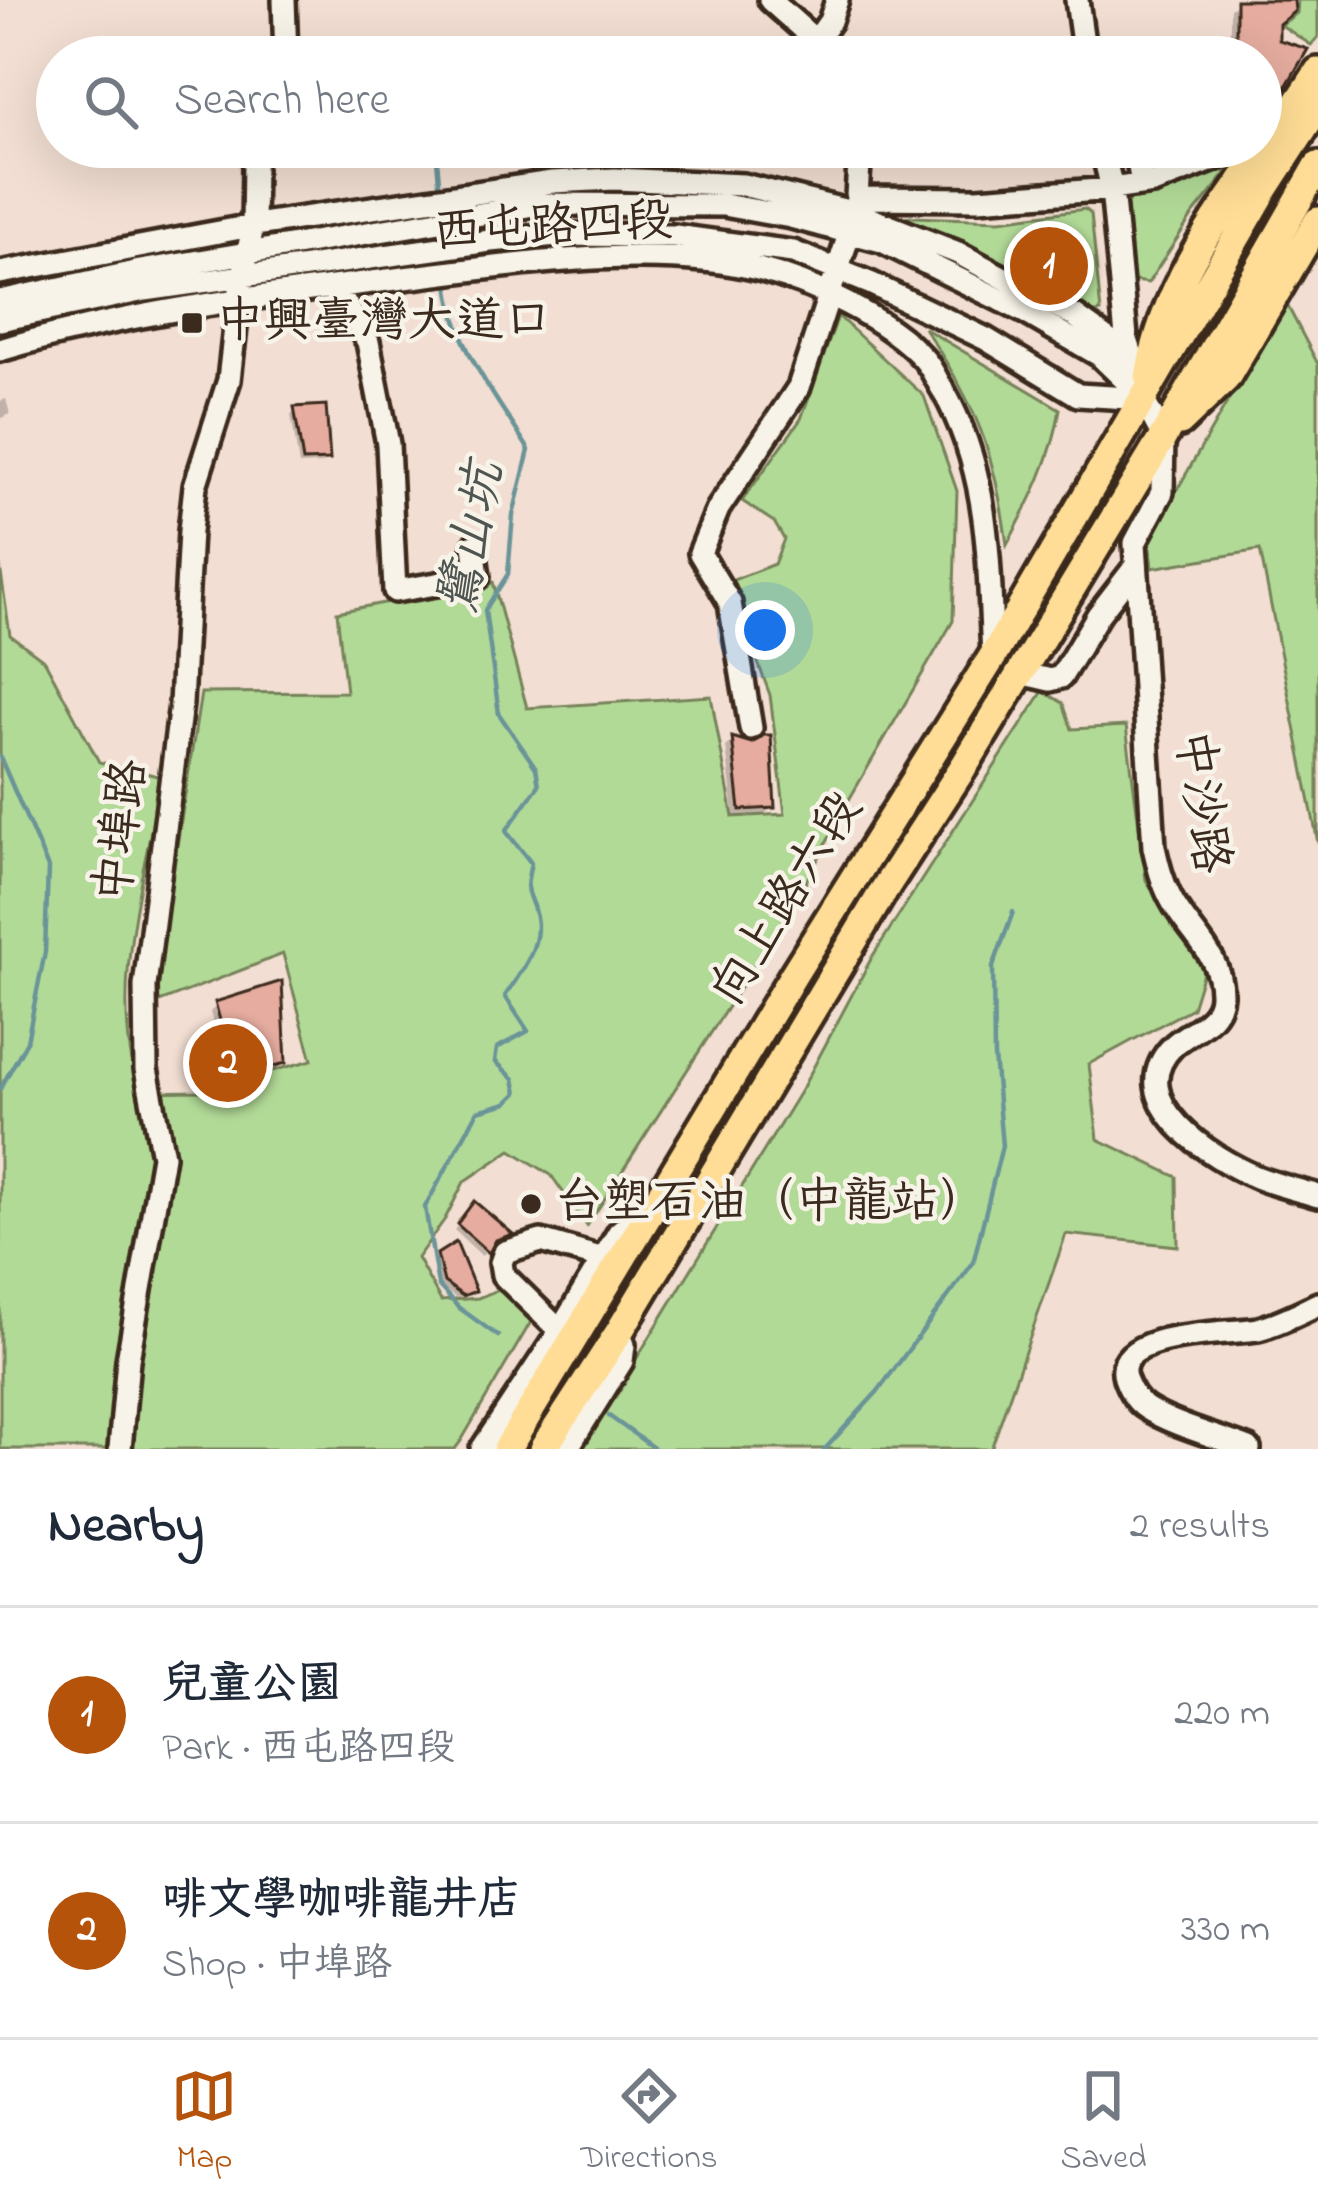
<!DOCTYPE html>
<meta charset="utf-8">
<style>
:root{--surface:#fff;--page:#f6f6f7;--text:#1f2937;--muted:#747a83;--line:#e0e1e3;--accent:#b45309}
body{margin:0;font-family:"Indie Flower","LXGW WenKai TC",sans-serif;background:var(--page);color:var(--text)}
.you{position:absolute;left:765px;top:630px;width:42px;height:42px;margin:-30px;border:9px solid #fff;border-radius:50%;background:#1a73e8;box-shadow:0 0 0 18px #1a73e833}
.badge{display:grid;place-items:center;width:78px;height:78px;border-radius:50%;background:var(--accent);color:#fff;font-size:39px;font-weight:700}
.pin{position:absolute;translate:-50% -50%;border:6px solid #fff;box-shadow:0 3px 12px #0006}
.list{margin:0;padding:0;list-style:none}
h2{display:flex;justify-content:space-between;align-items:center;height:156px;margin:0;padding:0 48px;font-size:51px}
h2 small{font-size:39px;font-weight:400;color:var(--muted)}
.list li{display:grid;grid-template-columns:78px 1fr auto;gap:36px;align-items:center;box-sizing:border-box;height:216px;padding:0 48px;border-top:3px solid var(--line)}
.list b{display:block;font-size:45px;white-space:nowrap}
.list p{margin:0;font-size:39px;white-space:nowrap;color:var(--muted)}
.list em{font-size:39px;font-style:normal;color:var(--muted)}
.icon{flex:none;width:66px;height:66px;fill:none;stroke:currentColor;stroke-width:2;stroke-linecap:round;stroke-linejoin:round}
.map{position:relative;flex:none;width:1318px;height:1449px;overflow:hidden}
.search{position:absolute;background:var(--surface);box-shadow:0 12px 48px #0002;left:36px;right:36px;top:36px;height:132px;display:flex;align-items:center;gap:30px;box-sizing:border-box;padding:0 42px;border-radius:66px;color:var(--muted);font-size:45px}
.sheet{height:588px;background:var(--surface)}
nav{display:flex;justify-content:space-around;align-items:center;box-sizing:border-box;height:168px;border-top:3px solid var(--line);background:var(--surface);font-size:33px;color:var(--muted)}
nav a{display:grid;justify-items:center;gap:6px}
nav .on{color:var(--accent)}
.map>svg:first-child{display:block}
.green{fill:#b2da97;stroke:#76825a;stroke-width:3}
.shadow{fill:#0003}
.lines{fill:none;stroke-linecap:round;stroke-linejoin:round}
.stream{stroke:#6b9498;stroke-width:4.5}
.building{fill:#e5ac9f;stroke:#3b2a1e;stroke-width:3}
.minor-casing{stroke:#3b2a1e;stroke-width:30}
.major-casing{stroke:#3b2a1e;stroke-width:36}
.minor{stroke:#f7f3e8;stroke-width:21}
.major{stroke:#ffdd96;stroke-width:27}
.poi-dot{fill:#3b2a1e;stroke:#f7f3e8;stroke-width:4.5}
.labels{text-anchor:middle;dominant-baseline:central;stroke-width:9;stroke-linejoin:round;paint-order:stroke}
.street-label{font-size:48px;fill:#3b2a1e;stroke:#f7f3e8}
.poi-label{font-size:48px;fill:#3b2a1e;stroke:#f7f3e8;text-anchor:start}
.water-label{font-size:51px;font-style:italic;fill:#4f5651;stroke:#f7f3e8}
</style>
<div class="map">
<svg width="1318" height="1449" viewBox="0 0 1318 1449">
<rect width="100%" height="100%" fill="#f2ded2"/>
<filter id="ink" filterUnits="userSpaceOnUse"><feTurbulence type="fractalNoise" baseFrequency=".00833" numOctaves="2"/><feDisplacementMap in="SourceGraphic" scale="24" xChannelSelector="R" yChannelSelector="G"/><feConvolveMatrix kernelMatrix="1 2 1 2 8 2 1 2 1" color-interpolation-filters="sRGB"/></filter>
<g filter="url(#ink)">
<!-- green -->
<path class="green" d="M1298,0H1318V37L1311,45L1281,25L1297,13Z
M1230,157L1225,175L1192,216L1148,283L1127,280L1123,198Z
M1085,209L1091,214L1101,312L1087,315L884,216L1000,220Z
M1285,301L1318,364V843L1260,550L1152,568L1149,539Z
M838,316L924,396L957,491L953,621L850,798L797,899L587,1226L551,1175L511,1150L464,1182L445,1219L417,1258L441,1301L478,1298L500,1289L532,1320L461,1441L455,1449H0V566L10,635L45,661L99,762L162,777C144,874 107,995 140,1092L200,1091L312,1060L283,954L152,1005L201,693L346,692L337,612L493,582L527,708L711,696L733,817L785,814L770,695L728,582L774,564L784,539L774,522L742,501L801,419Z
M924,328L1060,409C1052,460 1031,500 1007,545C995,453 977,405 924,328Z
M1043,691L1063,703L1072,729L1126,726L1146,880L1205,966L1192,1008L1089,1064L1098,1139L1177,1177L1178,1246L1066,1234L991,1449H581L803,1087L872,957Z"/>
<!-- shadow -->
<path class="shadow" d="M1243,0H1291L1276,24L1279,93L1272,100L1261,102V57H1230V8Z
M6,399L10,414L0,419V401Z
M296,410L327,459L322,464L299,465L291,415Z
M733,740L772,807L765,814L734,816L726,747Z
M217,1005L283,1062L276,1069L229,1081L210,1012Z
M475,1205L509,1234L491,1243L482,1256L454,1230Z
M439,1256L473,1291L468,1295L457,1299L440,1286L434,1262Z"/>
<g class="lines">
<!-- stream -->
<path class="stream" d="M436,147L439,182
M448,281C454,347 495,395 529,450L513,515L508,574L485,610L499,714L536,768L539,785L506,831L531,863C523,901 529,886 536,917C542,946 520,974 505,996L528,1031L497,1048L495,1061L514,1079L517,1093L507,1103L478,1111L425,1207L438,1285L458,1307L498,1336
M0,757L48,868L45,952L27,1041L0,1089
M609,1416L655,1449
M825,1449L878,1391L973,1263L1002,1146L994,1056L993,967L1013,912"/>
</g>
<!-- building -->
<path class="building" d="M1236,0H1294L1295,11L1279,24V40L1308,49L1281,95L1261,99V57H1236Z
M326,405L330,460L303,461L294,407Z
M764,735H771L775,808L740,810L732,737L752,743Z
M282,981L286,1063L235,1076L215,1002Z
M474,1201L513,1234L496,1240L489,1253L457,1224Z
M456,1242L476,1291L463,1296L444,1282L437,1254Z"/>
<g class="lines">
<defs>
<path id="minor" d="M284,0L286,57
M770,0L816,41L824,57
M1077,0L1085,57
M816,41L830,21L837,0
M1261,120L1262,119
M1102,147L1112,189L1126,337L1133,358
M1136,150L1142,184
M1170,176L1176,147
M858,198L978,199L1112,189L1153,183L1231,153L1236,147
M0,273L262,224L552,182L615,179L743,185L856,213L958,253L1075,316L1115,345L1163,437L1162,492L1135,543L1154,847C1158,865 1162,882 1171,899C1188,932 1222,955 1221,995C1220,1022 1190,1030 1173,1046C1119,1101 1213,1159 1256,1177C1276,1185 1298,1190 1318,1196
M336,287L368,342L388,444L395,591L478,577L474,546
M0,301L140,271L541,204L724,205L791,217L882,241L1023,311L1099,355L1127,382
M0,320L145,290L490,241L558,235L675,236L793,252L872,284L986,339L1078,395L1145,399
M0,350C130,311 269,295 404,278C511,265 652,243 758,269C810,282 887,318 924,359C932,368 937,381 943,390C991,475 988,561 993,655
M1020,673L1050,680L1061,677L1098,615L1135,567
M751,728L730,603L700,553L718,509L799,387L856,213L860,147
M560,1331L503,1275L501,1263L505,1252L541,1241L604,1259
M120,1449L128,1360L163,1156L146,1069L145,986L181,704L190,531L195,486L229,380L238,301L253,226L254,164L259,147
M482,1449L560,1331L619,1232L631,1222L649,1218
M567,1449L622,1361L624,1345L619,1332
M1249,1449C1219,1437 1172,1425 1146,1408C1135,1401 1129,1389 1125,1378C1111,1331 1230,1334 1258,1329C1278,1324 1299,1313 1318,1304"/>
<path id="major" d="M1149,377C1168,258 1256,172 1318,72
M1180,422L1226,378L1318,221
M507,1449L794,974L993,656L1263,192L1318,107
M543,1449L619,1332L887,885L966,763L1163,437L1318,166"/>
</defs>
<!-- minor casing -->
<use href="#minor" class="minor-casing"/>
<!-- major casing -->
<use href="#major" class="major-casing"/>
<!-- minor -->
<use href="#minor" class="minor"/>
<!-- major -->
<use href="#major" class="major"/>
</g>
</g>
<!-- markers -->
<g class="poi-dot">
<rect x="180" y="311" width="24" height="24" rx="6"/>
<circle cx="531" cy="1204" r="12"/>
</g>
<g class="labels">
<!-- street labels -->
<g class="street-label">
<text transform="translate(553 228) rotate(-3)">西屯路四段</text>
<text transform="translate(1200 802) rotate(82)">中沙路</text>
<text transform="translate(123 831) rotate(-83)">中埠路</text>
<text transform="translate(788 900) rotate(-58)">向上路六段</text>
</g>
<!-- poi labels -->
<g class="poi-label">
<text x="216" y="323">中興臺灣大道口</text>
<text x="555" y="1204">台塑石油（中龍站）</text>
</g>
<!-- water labels -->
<g class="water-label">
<text transform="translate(474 539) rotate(-79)">鷺山坑</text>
</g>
</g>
</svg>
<div class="you"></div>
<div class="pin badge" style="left:1049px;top:266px">1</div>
<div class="pin badge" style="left:228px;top:1063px">2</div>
<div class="search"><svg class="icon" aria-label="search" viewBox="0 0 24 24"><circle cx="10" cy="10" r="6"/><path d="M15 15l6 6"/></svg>Search here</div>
</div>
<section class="sheet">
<h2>Nearby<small>2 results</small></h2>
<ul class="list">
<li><span class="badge">1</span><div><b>兒童公園</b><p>Park · 西屯路四段</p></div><em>220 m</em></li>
<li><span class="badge">2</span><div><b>啡文學咖啡龍井店</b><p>Shop · 中埠路</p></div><em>330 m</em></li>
</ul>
</section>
<nav>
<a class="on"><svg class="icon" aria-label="map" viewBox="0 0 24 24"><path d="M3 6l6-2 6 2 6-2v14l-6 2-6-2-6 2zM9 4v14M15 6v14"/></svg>Map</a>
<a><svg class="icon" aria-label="directions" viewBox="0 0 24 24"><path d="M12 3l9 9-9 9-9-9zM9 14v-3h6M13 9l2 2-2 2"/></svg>Directions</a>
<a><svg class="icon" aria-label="saved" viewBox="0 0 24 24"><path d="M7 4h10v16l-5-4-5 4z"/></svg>Saved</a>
</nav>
